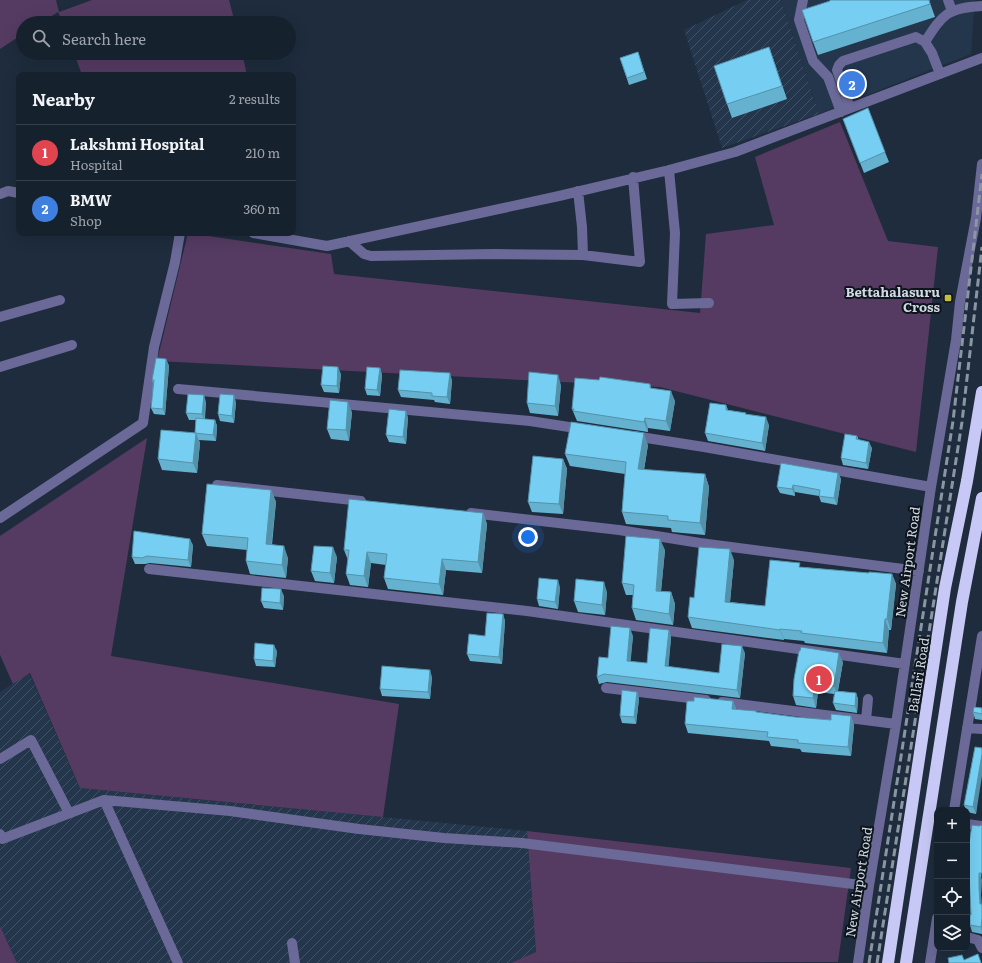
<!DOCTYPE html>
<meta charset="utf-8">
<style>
:root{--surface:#16212e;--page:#232e3a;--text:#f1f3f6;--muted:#9ea3aa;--line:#353e4a;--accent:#c3bd3e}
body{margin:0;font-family:Literata,serif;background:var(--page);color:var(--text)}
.controls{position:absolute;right:12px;bottom:12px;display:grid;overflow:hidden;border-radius:8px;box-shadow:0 4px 16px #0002}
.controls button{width:36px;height:36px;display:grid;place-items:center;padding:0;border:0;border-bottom:1px solid var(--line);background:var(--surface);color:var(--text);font:20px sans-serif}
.you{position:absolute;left:528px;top:537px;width:14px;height:14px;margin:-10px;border:3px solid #fff;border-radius:50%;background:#1a73e8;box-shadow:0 0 0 6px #1a73e833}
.badge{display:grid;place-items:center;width:26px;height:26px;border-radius:50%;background:var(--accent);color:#fff;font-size:13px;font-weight:700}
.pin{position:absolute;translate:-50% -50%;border:2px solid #fff;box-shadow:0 1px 4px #0006}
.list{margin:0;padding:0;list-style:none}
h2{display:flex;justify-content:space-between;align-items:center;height:52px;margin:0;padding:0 16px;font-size:17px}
h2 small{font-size:13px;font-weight:400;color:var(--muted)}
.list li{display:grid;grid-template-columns:26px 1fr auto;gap:12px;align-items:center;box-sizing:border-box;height:56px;padding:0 16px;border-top:1px solid var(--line)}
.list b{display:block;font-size:15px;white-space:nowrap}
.list p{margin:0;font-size:13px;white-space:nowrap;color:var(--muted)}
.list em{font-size:13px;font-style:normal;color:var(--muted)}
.icon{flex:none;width:22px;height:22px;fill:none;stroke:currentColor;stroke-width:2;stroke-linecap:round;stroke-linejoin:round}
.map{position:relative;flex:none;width:982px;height:963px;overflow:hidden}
.search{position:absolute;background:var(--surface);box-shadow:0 4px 16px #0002;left:16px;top:16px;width:280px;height:44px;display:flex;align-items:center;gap:10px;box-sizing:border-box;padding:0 14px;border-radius:22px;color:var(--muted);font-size:15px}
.panel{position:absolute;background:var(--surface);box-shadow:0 4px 16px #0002;left:16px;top:72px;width:280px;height:164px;border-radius:8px}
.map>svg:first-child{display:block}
.built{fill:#24364c}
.industrial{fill:url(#industrial-furrows)}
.grass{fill:#553b62}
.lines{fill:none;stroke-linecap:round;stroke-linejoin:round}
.minor{stroke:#6a6997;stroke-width:10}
.highway{stroke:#c8c8f6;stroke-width:12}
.rail{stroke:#8b96a3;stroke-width:3;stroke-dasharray:8 4;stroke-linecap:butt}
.wall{fill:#65b2d0}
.shaded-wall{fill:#5391a9}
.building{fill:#76cff2;stroke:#5391a9}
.poi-dot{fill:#c3bd3e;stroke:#0e141c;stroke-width:1.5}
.labels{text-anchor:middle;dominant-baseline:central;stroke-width:4;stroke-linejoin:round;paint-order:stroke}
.poi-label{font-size:13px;font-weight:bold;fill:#d0d9e4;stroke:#0e141c;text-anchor:end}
.street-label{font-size:13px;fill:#d0d9e4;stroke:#0e141c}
</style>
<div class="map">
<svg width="982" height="963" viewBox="0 0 982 963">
<defs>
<pattern id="industrial-furrows" width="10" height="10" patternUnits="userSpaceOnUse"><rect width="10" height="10" fill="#24364c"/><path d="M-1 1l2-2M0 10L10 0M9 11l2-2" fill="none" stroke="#435266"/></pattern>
</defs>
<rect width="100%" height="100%" fill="#1e2c3d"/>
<!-- built -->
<path class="built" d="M781,0H975L971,54L819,114Z"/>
<!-- industrial -->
<path class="industrial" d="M747,0H781L819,114L722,148L684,30Z
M29,673L80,788L527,831L536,952L511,963H17L0,926V692Z"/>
<!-- grass -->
<path class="grass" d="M0,0H56L59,12L92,0H229L235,23H63L58,12L41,23H23V34L0,49Z
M74,53H242L247,75H82Z
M840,122L888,241L938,247L916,452L660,387L157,361L188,233L331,254L334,274L700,313L706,234L774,225L755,157Z
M147,438L111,656L399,704L383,817L80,788L30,673L13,684L0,655V536Z
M527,831L851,868L838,962L511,963L536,952Z
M0,926L17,963H0Z"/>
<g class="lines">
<!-- minor -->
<path class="minor" d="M803,0L799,20L813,61L828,77L841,112
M948,0L952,11
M925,42C943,14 947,8 982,6
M850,108L837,70L839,65L843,61L916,37L925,42L932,53L940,74
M669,170L675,233L672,304L709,303
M578,191L582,227L583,255L640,262L633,177
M0,194L8,191L19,193
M253,233L327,246L559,196L669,170L735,152L982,58
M349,241L364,254L371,256L494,254L583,255
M0,317L60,300
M0,367L72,345
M178,389L530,421L582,429
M634,436L704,447L931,487
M217,485L361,501
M471,513L619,530L700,543L919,571
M0,518L143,423L154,347L175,262L180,233
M149,569L527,611L905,664
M606,688L706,700
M722,702L896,724
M866,720L868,699
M967,728L982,729
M0,759L31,740L69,813
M104,800L178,963
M954,810L982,636
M967,824L982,826
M0,834L2,839L104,800L230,811L359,829L444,838L522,843L869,886
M967,937L978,940L982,948
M292,943L295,963
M858,963L869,886L896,724L931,487L956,340L960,302L976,218L982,164
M930,963L937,918"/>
<!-- highway -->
<path class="highway" d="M888,963L945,588L967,481L982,392
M906,963L962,602L982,498"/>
<!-- rail -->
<path class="rail" d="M869,963L953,421L982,174
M877,963L962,422L982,247"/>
</g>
<!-- wall -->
<path class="wall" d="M929,0L935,17L818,55L813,42Z
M769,47L787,99L732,118L727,104Z
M638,52L647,79L629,85L620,58Z
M843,119L885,152L889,162L864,173Z
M166,359L169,366L165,415L154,414L151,408L153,383L152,380Z
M380,368L382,375L380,396L367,395L365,389Z
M341,374L339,393L324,392L321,385Z
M452,380L450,404L435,402L434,400L401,397L398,390Z
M650,384L651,388L675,401L670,431L648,428V432L577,421L572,409Z
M561,385L558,416L530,413L527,403Z
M206,402L205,419L215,420L217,426L216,441L199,440L200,443L197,473L162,470L158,459L195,433L196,420H189L186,413Z
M236,402L234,423L220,421L218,414Z
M726,405L728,410L746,413V414L769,425L765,451L708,441L705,433Z
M352,412L349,441L331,439L327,429Z
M408,417L406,444L389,442L386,435Z
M857,436L859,440L872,448L868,469L843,465L841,458Z
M648,445L644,470L705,474L709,487L705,535L672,532L671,528L626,524L622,512L625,474L570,466L565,454Z
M563,459L567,469L563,514L532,512L528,502Z
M838,473L841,479L837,505L821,502L819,496L795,492V496L780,493L777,487Z
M271,490L276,502L272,545L288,558L286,578L250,574L246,561L247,550L207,546L202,534Z
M483,513L487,524L482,573L446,570L443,595L388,589L384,578L386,565L371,563L368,587L350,585L346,574L348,560L344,550Z
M193,545L191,567L150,563L145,564H135L132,557Z
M665,550L661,591L671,592L675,604L673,625L636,620L632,608L633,595H626L622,583Z
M337,557L334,583L315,581L311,571Z
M734,560L730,602L765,606L801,567L869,573L892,574L896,584L891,630H889L887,653L805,643L804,641L784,639V640L692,628L688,617L694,598Z
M560,587L558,609L539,606L537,599Z
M607,592L605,615L578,612L574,601Z
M284,596L283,610L264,608L261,601Z
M503,614L505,621L502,664L470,661L467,654L485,636Z
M669,630L671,638L668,667L719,673L745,653L740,698L607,682L599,684L597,677L608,658L633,636L630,662L647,663Z
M277,651L275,667L256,666L254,659Z
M843,662L838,691L856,693L858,699L857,713L836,710L833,703L834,694L818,692L816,708L796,705L793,696Z
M432,677L430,699L382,696L380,689Z
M637,692L639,699L636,724L622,723L620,716Z
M694,701H733L736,709L795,717L831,720L851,716L854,725L851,756L802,752L800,749L771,746L769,741L688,733L685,724Z
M982,708V720L975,719L973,712Z
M982,748L976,814L967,812V810H966L964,805Z
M982,825L981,895L982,934L972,932L970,925L971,915L970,880H967V855L979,826Z"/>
<!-- shaded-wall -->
<path class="shaded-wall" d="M166,359L169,366L165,415L163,409Z
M338,367L341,374L339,393L337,386Z
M380,368L382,375L380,396L377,390Z
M450,373L452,380L450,404L447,397Z
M558,375L561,385L558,416L555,406Z
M671,391L675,401L670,431L666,421Z
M204,395L206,402L204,421L202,414Z
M234,395L236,402L234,423L232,416Z
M348,402L352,412L349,441L346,430Z
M406,411L408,417L406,444L403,437Z
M766,417L769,425L765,451L762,443Z
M645,418L648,428V432L644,422Z
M215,420L217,426L216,441L213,435Z
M196,433L200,443L197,473L193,463Z
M644,433L648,445L642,482L638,469Z
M869,442L872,448L868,469L866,463Z
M563,459L567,469L563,514L559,504Z
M838,473L841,479L837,505L834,498Z
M705,474L709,487L705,535L700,523Z
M793,485L795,492V496L792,489Z
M271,490L276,502L270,557L266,544Z
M483,513L487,524L482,573L478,562Z
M190,539L193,545L191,567L188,560Z
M660,539L665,550L660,602L656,591Z
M284,546L288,558L286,578L282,565Z
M333,547L337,557L334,583L330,573Z
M730,549L734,560L729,612L725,602Z
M367,552L371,563L368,587L364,576Z
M442,559L446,570L443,595L439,584Z
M892,574L896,584L891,630L887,619Z
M558,580L560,587L558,609L555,602Z
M604,582L607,592L605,615L602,605Z
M281,589L284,596L283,610L280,603Z
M671,592L675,604L673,625L669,614Z
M503,614L505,621L502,664L499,657Z
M885,619L889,630L887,653L883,643Z
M630,628L633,636L630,669L627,661Z
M780,629L784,639V640L780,630Z
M669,630L671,638L668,674L665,666Z
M274,645L277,651L275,667L273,661Z
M742,646L745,653L740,698L737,690Z
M839,653L843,662L837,695L834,686Z
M430,670L432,677L430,699L428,692Z
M815,683L818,692L816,708L813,698Z
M637,692L639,699L636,724L634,717Z
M856,693L858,699L857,713L855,706Z
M733,701L736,711L732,709Z
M851,716L854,725L851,756L848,747Z
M982,754V776L976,814L973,807Z
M979,873L982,880L981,895L982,909L980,904L979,888Z
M982,918V931L981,927Z"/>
<!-- building -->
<path class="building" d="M830,0H929L930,4L813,42L802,10L830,1Z
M769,47L782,86L727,104L714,66Z
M638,52L644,72L627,78L620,58Z
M868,108L885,152L860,163L843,119Z
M156,358L166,359L163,409L151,408L154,380H152Z
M323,366L338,367L337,386L321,385Z
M367,367L380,368L377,390L365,389Z
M400,370L450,373L447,397L432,396V393L398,390Z
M529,372L558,375L555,406L527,403Z
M600,377L650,384V388L671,391L666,421L645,418L644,422L573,411L574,409H572L575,378L599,380Z
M188,394L204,395L202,414L186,413Z
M220,394L234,395L232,416L218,414Z
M330,400L348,402L346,430L327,429Z
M710,403L726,405V410L746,413L745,414L766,417L762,443L705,433Z
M389,409L406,411L403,437L386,435Z
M196,418L215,420L213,435L195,433Z
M571,422L644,433L638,469L705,474L700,523L668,520V516L622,512L626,462L565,454Z
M161,430L196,433L193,463L158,459Z
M845,434L857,436L856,439L869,442L866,463L841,458Z
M533,456L563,459L559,504L528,502Z
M781,463L838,473L834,498L819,496L820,490L793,485L792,489L777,487Z
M207,484L271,490L266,544L284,546L282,565L246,561L248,538L202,534Z
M349,499L483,513L478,562L442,559L439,584L384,578L387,554L367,552L364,576L346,574L349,550H344Z
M134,531L190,539L188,560L147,556L142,558L132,557Z
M626,536L660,539L656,591L671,592L669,614L632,608L634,585L622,583Z
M314,546L333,547L330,573L311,571Z
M699,547L730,549L725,602L765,606L770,560L800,563L799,567L869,573V572L892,574L887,619H885L883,643L801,633L802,631L780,629V630L688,617L690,597L694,598Z
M539,578L558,580L555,602L537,599Z
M576,579L604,582L602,605L574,601Z
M262,588L281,589L280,603L261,601Z
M487,613L503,614L499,657L467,654L469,634L485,636Z
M611,626L630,628L627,661L647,663L650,628L669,630L665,666L719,673L722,644L742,646L737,690L604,674L597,677L599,657L608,658Z
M255,643L274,645L273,661L254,659Z
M801,647L839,653L834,686L815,683L813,698L793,696L794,679L799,651H800Z
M382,666L430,670L428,692L380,689Z
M622,690L637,692L634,717L620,716Z
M835,691L856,693L855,706L833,703Z
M694,697L733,701L732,709L756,711V712L795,717L831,720V714L851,716L848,747L798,743V740L767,737L768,732L685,724L687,701H694Z
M974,707L982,708V714L973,712Z
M975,747L982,748V754L973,807L964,805Z
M972,825L979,826L982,825V873H979V888L980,904H982V918L981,927L970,925V915H971L969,874H967V855Z
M978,954L981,963H949L948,958L962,955L964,960Z"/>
<!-- markers -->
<rect class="poi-dot" x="944" y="294" width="8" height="8" rx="2"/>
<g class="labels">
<!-- poi labels -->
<g class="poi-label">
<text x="940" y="291">Bettahalasuru<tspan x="940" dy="15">Cross</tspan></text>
</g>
<!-- street labels -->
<g class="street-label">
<text transform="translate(907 562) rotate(-82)">New Airport Road</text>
<text transform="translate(918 675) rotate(-81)">Ballari Road</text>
<text transform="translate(858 882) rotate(-81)">New Airport Road</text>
</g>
</g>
</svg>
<div class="controls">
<button>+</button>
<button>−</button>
<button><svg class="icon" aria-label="locate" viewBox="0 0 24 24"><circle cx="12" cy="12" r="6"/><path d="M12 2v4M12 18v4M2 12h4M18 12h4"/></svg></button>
<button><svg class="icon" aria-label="layers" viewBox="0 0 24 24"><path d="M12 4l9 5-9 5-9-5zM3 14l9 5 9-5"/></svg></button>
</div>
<div class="you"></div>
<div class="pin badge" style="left:819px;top:679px;background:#e0444e">1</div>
<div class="pin badge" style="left:852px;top:84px;background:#3f7fe0">2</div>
<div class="search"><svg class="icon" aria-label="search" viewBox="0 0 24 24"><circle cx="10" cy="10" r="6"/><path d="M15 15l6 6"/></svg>Search here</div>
<section class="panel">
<h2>Nearby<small>2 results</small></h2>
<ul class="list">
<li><span class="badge" style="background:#e0444e">1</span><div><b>Lakshmi Hospital</b><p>Hospital</p></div><em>210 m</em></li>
<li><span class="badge" style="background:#3f7fe0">2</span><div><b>BMW</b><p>Shop</p></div><em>360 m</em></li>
</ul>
</section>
</div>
